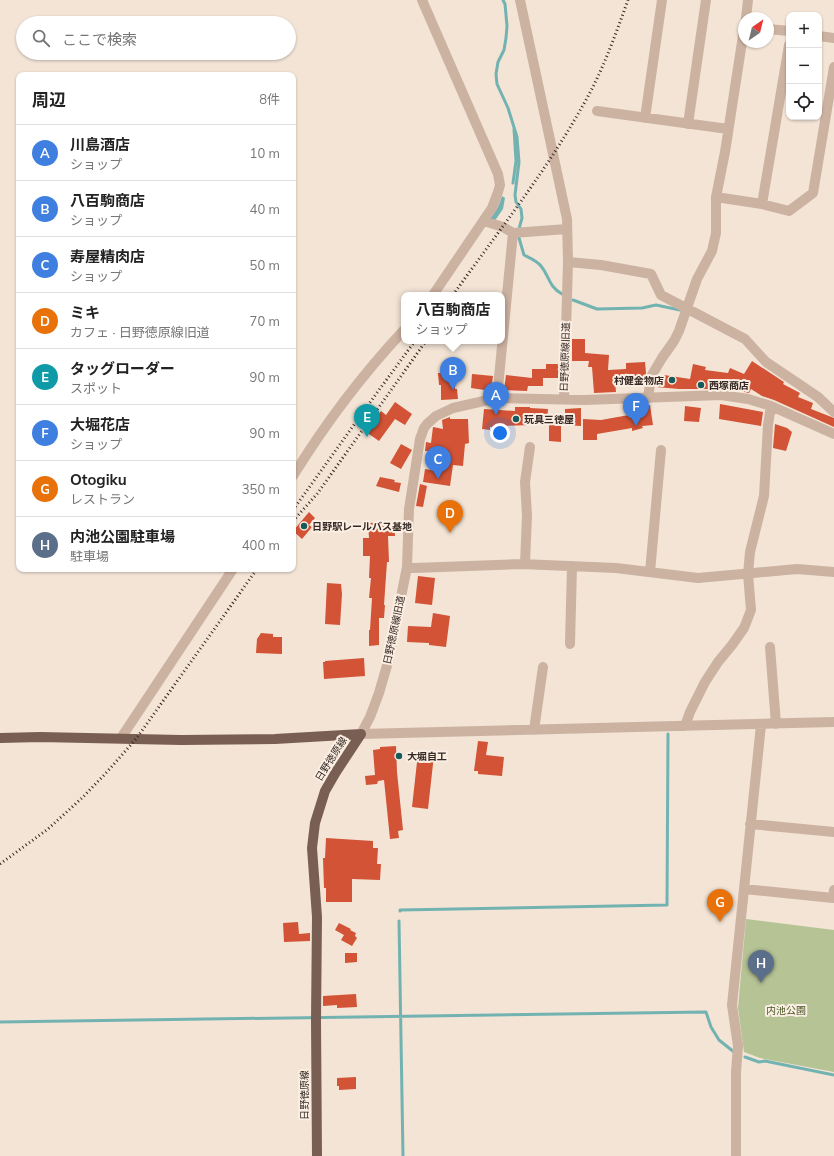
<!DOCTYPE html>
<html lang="ja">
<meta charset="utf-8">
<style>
:root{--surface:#fff;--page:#f2f2f2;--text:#222;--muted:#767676;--line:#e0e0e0;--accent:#175a5a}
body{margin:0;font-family:Mulish,"Noto Sans JP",sans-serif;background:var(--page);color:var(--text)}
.controls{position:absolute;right:12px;top:12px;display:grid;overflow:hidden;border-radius:8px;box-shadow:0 1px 3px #0004}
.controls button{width:36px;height:36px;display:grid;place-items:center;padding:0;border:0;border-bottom:1px solid var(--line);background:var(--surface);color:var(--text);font:20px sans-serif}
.compass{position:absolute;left:738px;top:12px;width:36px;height:36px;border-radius:50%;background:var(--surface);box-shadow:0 1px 3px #0004;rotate:35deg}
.you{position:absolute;left:500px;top:433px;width:14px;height:14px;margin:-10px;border:3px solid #fff;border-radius:50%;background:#1a73e8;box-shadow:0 0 0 6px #1a73e833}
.badge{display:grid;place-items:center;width:26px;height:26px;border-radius:50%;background:var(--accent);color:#fff;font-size:13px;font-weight:700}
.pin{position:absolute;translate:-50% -33px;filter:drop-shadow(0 1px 2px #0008)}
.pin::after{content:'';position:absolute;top:21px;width:14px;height:12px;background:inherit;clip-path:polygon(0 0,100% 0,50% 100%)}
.popup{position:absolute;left:401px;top:292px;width:104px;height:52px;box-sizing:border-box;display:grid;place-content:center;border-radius:8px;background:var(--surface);filter:drop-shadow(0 1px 3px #0005);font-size:13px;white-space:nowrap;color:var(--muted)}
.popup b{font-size:15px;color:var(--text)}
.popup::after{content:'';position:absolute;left:50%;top:100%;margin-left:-8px;border:8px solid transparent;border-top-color:var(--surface)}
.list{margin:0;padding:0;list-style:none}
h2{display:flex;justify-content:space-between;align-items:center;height:52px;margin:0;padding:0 16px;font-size:17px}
h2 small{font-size:13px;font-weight:400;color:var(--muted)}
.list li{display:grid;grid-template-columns:26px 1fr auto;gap:12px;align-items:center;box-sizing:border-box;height:56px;padding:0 16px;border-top:1px solid var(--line)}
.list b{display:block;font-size:15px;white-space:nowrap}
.list p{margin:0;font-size:13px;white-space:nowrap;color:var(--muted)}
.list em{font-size:13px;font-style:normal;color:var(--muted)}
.icon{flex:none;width:22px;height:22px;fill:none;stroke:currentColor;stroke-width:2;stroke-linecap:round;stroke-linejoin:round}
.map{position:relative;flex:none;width:834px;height:1156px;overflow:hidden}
.search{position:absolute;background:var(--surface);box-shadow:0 1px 3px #0004;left:16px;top:16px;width:280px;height:44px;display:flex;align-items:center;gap:10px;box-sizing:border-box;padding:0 14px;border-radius:22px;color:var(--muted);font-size:15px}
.panel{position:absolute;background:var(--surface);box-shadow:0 1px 3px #0004;left:16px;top:72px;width:280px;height:500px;border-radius:8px}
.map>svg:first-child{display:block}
.green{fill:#b6c395}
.water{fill:#72b3b2}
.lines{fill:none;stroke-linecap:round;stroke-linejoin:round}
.stream{stroke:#72b3b2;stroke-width:3}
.building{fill:#d25335}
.minor{stroke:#ccb2a1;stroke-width:10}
.major{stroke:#795e54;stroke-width:10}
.rail{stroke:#352925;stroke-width:3;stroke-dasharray:1 3;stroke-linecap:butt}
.poi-dot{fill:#175a5a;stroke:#fbeee2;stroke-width:1.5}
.labels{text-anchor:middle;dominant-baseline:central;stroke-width:4;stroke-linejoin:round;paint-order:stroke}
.street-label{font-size:10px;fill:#352925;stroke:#fbeee2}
.poi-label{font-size:10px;font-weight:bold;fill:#352925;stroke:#fbeee2;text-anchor:start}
.park-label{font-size:10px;fill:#475626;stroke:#fbeee2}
</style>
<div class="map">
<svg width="834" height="1156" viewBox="0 0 834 1156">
<rect width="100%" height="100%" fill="#f3e4d6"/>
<!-- green -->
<path class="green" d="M746,919L834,930V1072L760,1058L744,1052L738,1008Z"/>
<!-- water -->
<path class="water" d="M502,196L505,198L503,209L494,222L490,219L498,207Z"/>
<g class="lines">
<!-- stream -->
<path class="stream" d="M503,0L505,4L507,26L506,38L504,50L498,62L496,74L497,84L508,108L517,137L519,162L515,195L516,202L521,209L522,218L519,229
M513,183L516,161L514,129
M519,238L524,255C530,258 537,261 541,266C550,277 548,286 562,294
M573,300L597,309L642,308L656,305L680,310
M400,911V910L667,905L668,734
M399,921L403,1156
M0,1022L706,1012L711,1027L719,1040L734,1052
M745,1057L759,1062L765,1061L834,1075"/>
</g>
<!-- building -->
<path class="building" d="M572,339H585V353L609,355L608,370L626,369V363L645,362L646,373L645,379L615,381L616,392L594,393L592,367H588L589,361H572Z
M752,361L784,382L783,384L800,393L798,397L813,403L811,409L834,418V427L774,400L762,396L751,389L749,393L741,391L717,382V389H679L656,387L658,377L664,378V375L690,379L693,364L706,367L705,370L728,373L730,368L744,374Z
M546,364H559L558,378H543V386H528L527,391L504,390L506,375L532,378V369H546Z
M438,373H455V389H457L458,399L441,400V385H439Z
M472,374L493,376L491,391L471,388Z
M395,402L412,414L405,425L395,419L379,441L366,432L381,411L386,415Z
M720,404L763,412L761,426L719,419Z
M650,405L653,425L642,426L643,428L632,431V428L597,434V440H583V419L601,420L629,415V414L641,412L640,406Z
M685,406L701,408L699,422L684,421Z
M515,407H530V408L548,409L547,425L531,423V425L502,426V428L490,427V430L482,429L484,409L515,411Z
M581,408V426L565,425V409Z
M450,417V419H468L469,443L465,444L463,466L453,465L450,486L423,482L425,469L442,472L444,453L425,451L426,442L431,443L433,427L443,429L442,420Z
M549,420H561V442L549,441Z
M775,424L787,428L792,432L786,451L773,448Z
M401,444L412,450L401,469L390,463Z
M380,477L395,480L394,482L401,483L399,492L376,486Z
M420,484L427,486L423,507L416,506Z
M309,512L315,518L309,525L312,527L302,539L293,531Z
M394,522L395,536H388L389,562H387L384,605H385L384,618H379V645L369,646V630H370L372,598H369L371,578H369L370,556H363V538H369L368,523Z
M418,576L435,578L432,605L415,603Z
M327,583L341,584L342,594L340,625L325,624Z
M433,613L450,616L446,647L429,645V643L407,642L408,626L431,627Z
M261,633L273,634V637H282V654L256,653L257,639Z
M364,658L365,676L324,679L323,662H325V661Z
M478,741L488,742L486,755L504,757L502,776L478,774V771H474Z
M396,746L397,772L403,830L398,831L399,838L390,839L384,780L378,781L377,784L366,785L365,776L375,775L373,750L380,749V747Z
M418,753L434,755L428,809L412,807Z
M326,838L373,841V848H378L377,864H381L380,880L352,879V902H326V888H324L323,858H325Z
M298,922L299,934L310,933V941L284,942L283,923Z
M339,923L351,929L350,930L356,933L355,936L357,938L352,946L341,940L344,935L335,930Z
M345,953H357V962L345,963Z
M356,994L357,1007L337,1008V1005L323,1006V996Z
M356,1077V1089L339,1090V1086H337V1078Z"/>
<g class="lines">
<!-- minor -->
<path class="minor" d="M422,0L498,174L500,185L498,192L492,208L433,295
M520,0L567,219L568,262L564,399
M746,18L748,0
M768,29L789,31
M819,36L834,38
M597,111L728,129
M645,118L662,0
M688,124L706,0
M716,197L762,204L789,211L813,193L834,67
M762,204L789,45
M484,221L503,227L513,233L497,398
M513,233L567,229
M568,262L601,265L651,274L661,295L745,339L766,362L818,397L834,412
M648,396L652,375L662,358L674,341L679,331L697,279L712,251L716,233V197L725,152L744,29
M293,476C325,424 362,375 404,330
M525,564L527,515L525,482L530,447
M407,567L414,568L521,564L616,568L698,578L797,569L834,572
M650,572L661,450
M570,644L572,566
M770,647L776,724
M685,726L690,712L705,682L718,662L732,645L744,628L751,610L748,574L750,552L764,496L768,425L771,406
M534,730L543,667
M361,734L370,717L379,693L388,662L407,567L409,509L420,439L424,428L427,424L436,416L453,408L497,398L585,400L721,395L748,399L771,406L834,434
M361,734L834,722
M121,738L233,569
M750,824L834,832
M744,889L833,898L834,890
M736,1156V1072L738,1046L732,1005L761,725"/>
<!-- major -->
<path class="major" d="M0,738L40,737L181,740L275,739L361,734
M317,1156L316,1021L317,917L312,848L315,823L325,791L336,772L361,734"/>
<!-- rail -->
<path class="rail" d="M453,295C497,233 545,173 582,107C602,73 615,36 628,0
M293,510L379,390L415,341
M293,521L317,494L426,341
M0,864L48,829L82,798L107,772L136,739L257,569"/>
</g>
<!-- markers -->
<g class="poi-dot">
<circle cx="672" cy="380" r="4"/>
<circle cx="701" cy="385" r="4"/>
<circle cx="516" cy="419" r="4"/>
<circle cx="304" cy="526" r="4"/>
<circle cx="399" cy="756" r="4"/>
</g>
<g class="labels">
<!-- street labels -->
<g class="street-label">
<text transform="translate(565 357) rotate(-88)">日野徳原線旧道</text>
<text transform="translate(394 630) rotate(-78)">日野徳原線旧道</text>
<text transform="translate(331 759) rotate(-58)">日野徳原線</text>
<text transform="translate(304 1095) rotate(-90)">日野徳原線</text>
</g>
<!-- poi labels -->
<g class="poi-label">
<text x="664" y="380" text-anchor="end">村健金物店</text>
<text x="709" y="385">西塚商店</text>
<text x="524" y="419">玩具三徳屋</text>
<text x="312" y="526">日野駅レールバス基地</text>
<text x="407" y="756">大堀自工</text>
</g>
<!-- park labels -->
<g class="park-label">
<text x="786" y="1010">内池公園</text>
</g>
</g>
</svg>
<div class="controls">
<button>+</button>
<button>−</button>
<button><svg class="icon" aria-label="locate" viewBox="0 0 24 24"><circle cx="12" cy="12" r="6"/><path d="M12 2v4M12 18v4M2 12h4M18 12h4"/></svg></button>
</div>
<svg class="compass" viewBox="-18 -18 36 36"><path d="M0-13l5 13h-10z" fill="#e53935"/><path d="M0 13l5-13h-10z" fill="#767676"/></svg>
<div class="you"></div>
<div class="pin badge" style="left:496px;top:415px;background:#3f7fe0">A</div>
<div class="pin badge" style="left:453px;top:390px;background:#3f7fe0">B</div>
<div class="popup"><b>八百駒商店</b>ショップ</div>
<div class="pin badge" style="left:438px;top:479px;background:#3f7fe0">C</div>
<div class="pin badge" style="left:450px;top:533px;background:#e8710a">D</div>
<div class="pin badge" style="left:367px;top:437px;background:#0f9aa8">E</div>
<div class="pin badge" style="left:636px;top:426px;background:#3f7fe0">F</div>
<div class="pin badge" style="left:720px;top:922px;background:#e8710a">G</div>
<div class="pin badge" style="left:761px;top:983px;background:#5c6f8a">H</div>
<div class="search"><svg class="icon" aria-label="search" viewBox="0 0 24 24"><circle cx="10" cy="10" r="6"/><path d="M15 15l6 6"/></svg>ここで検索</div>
<section class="panel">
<h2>周辺<small>8件</small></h2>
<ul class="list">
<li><span class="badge" style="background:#3f7fe0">A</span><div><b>川島酒店</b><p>ショップ</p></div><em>10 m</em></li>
<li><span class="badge" style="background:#3f7fe0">B</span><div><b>八百駒商店</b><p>ショップ</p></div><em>40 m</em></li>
<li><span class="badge" style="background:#3f7fe0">C</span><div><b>寿屋精肉店</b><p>ショップ</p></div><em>50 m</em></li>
<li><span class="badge" style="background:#e8710a">D</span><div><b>ミキ</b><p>カフェ · 日野徳原線旧道</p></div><em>70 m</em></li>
<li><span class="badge" style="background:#0f9aa8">E</span><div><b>タッグローダー</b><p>スポット</p></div><em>90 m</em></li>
<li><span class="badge" style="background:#3f7fe0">F</span><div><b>大堀花店</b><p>ショップ</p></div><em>90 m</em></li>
<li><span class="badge" style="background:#e8710a">G</span><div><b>Otogiku</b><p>レストラン</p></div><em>350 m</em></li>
<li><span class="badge" style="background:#5c6f8a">H</span><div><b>内池公園駐車場</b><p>駐車場</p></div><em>400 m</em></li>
</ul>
</section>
</div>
